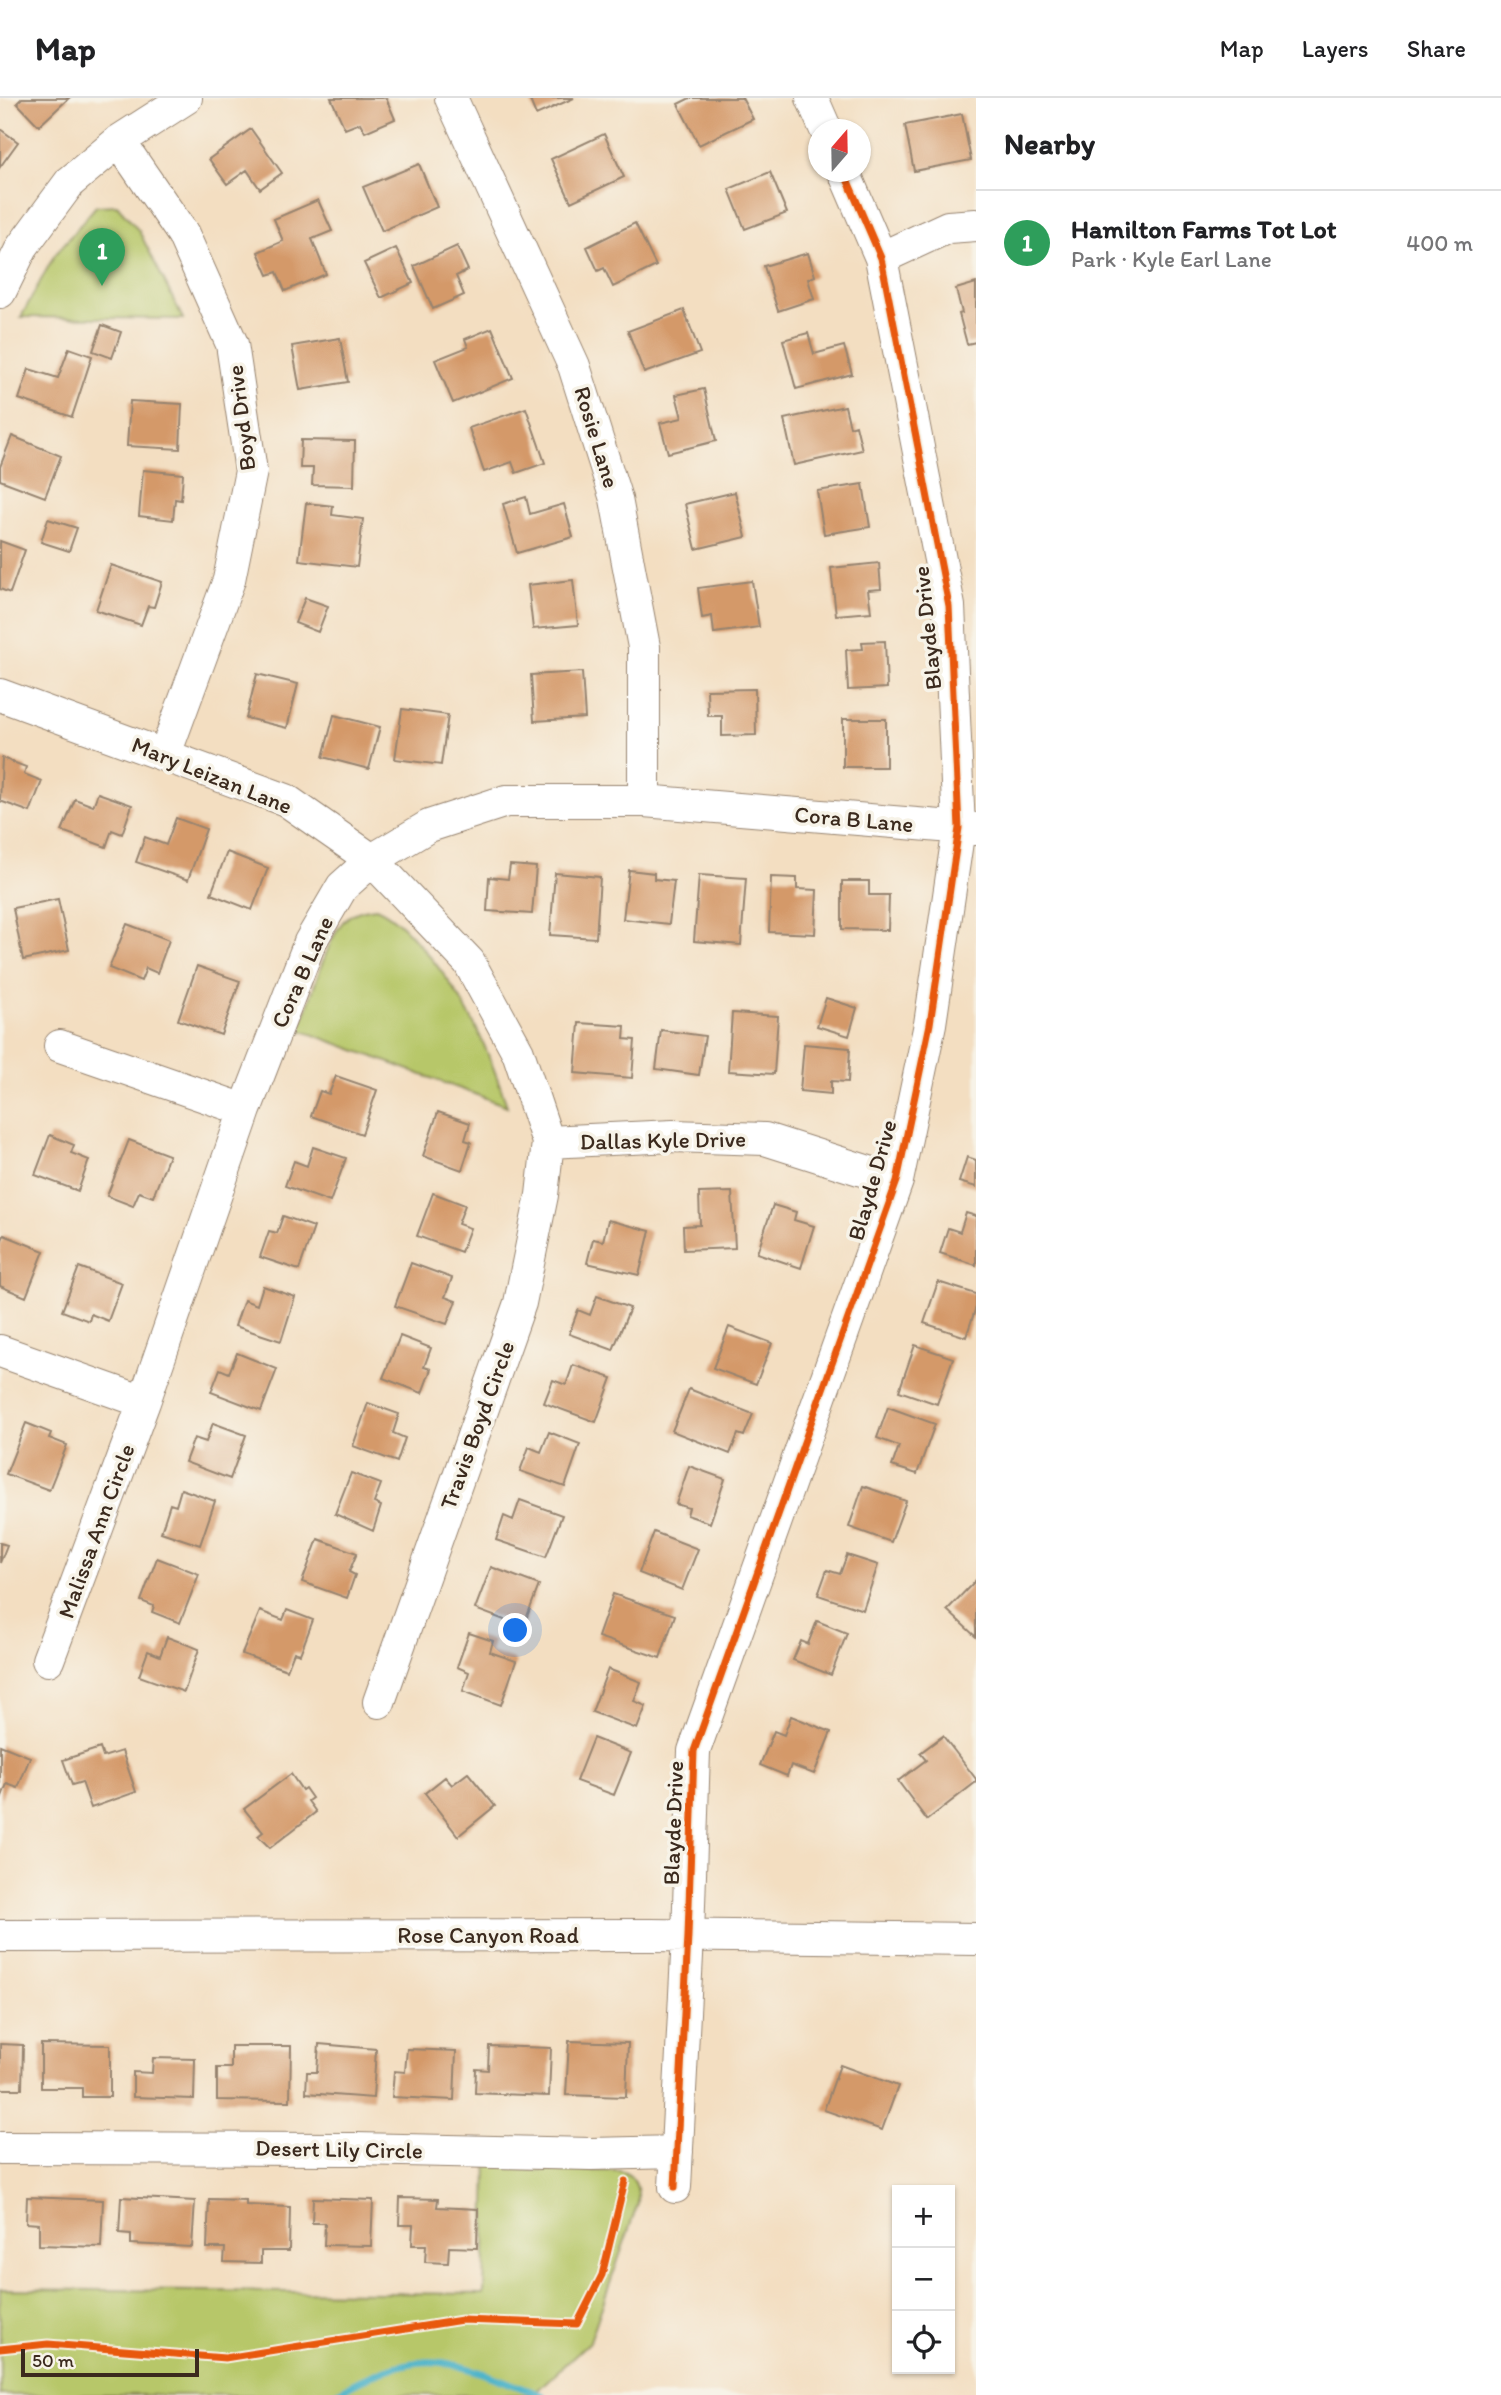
<!DOCTYPE html>
<meta charset="utf-8">
<style>
:root{--surface:#fff;--page:#f6f6f6;--text:#202124;--muted:#757577;--line:#e0e0e0;--accent:#0f766e}
body{margin:0;font-family:Itim,sans-serif;background:var(--page);color:var(--text)}
.controls{position:absolute;right:21px;bottom:21px;display:grid;overflow:hidden;border-radius:0px;box-shadow:0 2px 5px #0004}
.controls button{width:63px;height:63px;display:grid;place-items:center;padding:0;border:0;border-bottom:2px solid var(--line);background:var(--surface);color:var(--text);font:35px sans-serif}
.compass{position:absolute;left:808px;top:21px;width:63px;height:63px;border-radius:50%;background:var(--surface);box-shadow:0 2px 5px #0004;rotate:20deg}
.scale{position:absolute;left:21px;bottom:18px;width:178px;box-sizing:border-box;padding-left:7px;border:4px solid #3b2a1e;border-top:0;font-size:19px;line-height:24px;white-space:nowrap;color:#3b2a1e;-webkit-text-stroke:5px #f7f3e8;paint-order:stroke}
.you{position:absolute;left:516px;top:1533px;width:24px;height:24px;margin:-18px;border:5px solid #fff;border-radius:50%;background:#1a73e8;box-shadow:0 0 0 10px #1a73e833}
.badge{display:grid;place-items:center;width:46px;height:46px;border-radius:50%;background:var(--accent);color:#fff;font-size:23px;font-weight:700}
.pin{position:absolute;translate:-50% -58px;filter:drop-shadow(0 2px 4px #0008)}
.pin::after{content:'';position:absolute;top:37px;width:24px;height:21px;background:inherit;clip-path:polygon(0 0,100% 0,50% 100%)}
.list{margin:0;padding:0;list-style:none}
h2{display:flex;justify-content:space-between;align-items:center;height:91px;margin:0;padding:0 28px;font-size:30px}
h2 small{font-size:23px;font-weight:400;color:var(--muted)}
.list li{display:grid;grid-template-columns:46px 1fr auto;gap:21px;align-items:center;box-sizing:border-box;height:105px;padding:0 28px;border-top:2px solid var(--line)}
.list b{display:block;font-size:26px;white-space:nowrap}
.list p{margin:0;font-size:23px;white-space:nowrap;color:var(--muted)}
.list em{font-size:23px;font-style:normal;color:var(--muted)}
.icon{flex:none;width:38px;height:38px;fill:none;stroke:currentColor;stroke-width:2;stroke-linecap:round;stroke-linejoin:round}
.map{position:relative;flex:none;width:976px;height:2297px;overflow:hidden}
header{display:flex;align-items:center;gap:42px;box-sizing:border-box;height:98px;padding:0 35px;background:var(--surface);border-bottom:2px solid var(--line)}
header strong{font-size:33px}
nav{display:flex;gap:38px;margin-inline-start:auto;font-size:24px}
main{display:flex}
aside{flex:1;background:var(--surface)}
.map>svg:first-child{display:block}
.green{fill:#b7c769;stroke:#797844;stroke-width:2}
.lines{fill:none;stroke-linecap:round;stroke-linejoin:round}
.stream{stroke:#4bb3c9;stroke-width:7}
.building{fill:#d49969}
.minor-casing{stroke:#978470;stroke-width:34}
.minor{stroke:#fff;stroke-width:32}
.cycleway-casing{stroke:#f7f3e8;stroke-width:11}
.cycleway{stroke:#e8590c;stroke-width:7}
.labels{text-anchor:middle;dominant-baseline:central;stroke-width:7;stroke-linejoin:round;paint-order:stroke}
.street-label{font-size:23px;fill:#3b2a1e;stroke:#f7f3e8}
</style>
<header>
<strong>Map</strong>
<nav><a>Map</a><a>Layers</a><a>Share</a></nav>
</header>
<main>
<div class="map">
<svg width="976" height="2297" viewBox="0 0 976 2297">
<rect width="100%" height="100%" fill="#f7f3e8"/>
<filter id="ink" filterUnits="userSpaceOnUse"><feTurbulence type="fractalNoise" baseFrequency=".0143" numOctaves="2"/><feDisplacementMap in="SourceGraphic" scale="14" xChannelSelector="R" yChannelSelector="G"/><feConvolveMatrix kernelMatrix="1 2 1 2 8 2 1 2 1" color-interpolation-filters="sRGB"/></filter>
<filter id="wash" filterUnits="userSpaceOnUse"><feTurbulence type="fractalNoise" baseFrequency=".00686" numOctaves="4" result="noise"/><feDisplacementMap in="SourceGraphic" scale="28" xChannelSelector="R" yChannelSelector="G"/><feGaussianBlur stdDeviation="1.57" result="paint"/><feColorMatrix in="noise" values="0 0 0 0 0 0 0 0 0 0 0 0 0 0 0 0 0 1.4 0 .05"/><feComposite in="paint" operator="in"/></filter>
<g filter="url(#wash)">
<rect width="100%" height="100%" fill="#f3dec1"/>
<!-- green -->
<path class="green" d="M117,107L139,133L183,221L21,219L54,158L96,108Z
M376,810C394,818 404,830 417,844C464,895 485,942 507,1008L300,932C310,904 325,847 342,825C350,815 364,811 376,810Z
M487,2066L532,2072L620,2073C635,2077 639,2090 638,2105L590,2243L532,2297H0V2191L484,2196Z"/>
<g class="lines">
<!-- stream -->
<path class="stream" d="M333,2297C365,2278 411,2257 450,2266C481,2272 512,2287 542,2297"/>
</g>
<g id="blocks">
<!-- building -->
<path class="building" d="M22,0H69L39,28L17,5Z
M331,0H386L395,21L365,34L360,25L345,31Z
M529,0H574L536,17Z
M690,0H742L753,21L699,47L678,6Z
M962,16L971,62L914,73L905,27Z
M0,31L18,44L0,69Z
M251,31L282,75L260,91L247,72L227,86L209,61Z
M604,36L624,79L571,104L551,61Z
M419,66L437,109L382,133L363,89Z
M770,74L787,115L745,131L729,91Z
M318,102L332,133L312,141L326,176L285,193L277,174L268,177L258,154L283,143L274,121Z
M635,125L656,168L613,189L604,170L598,173L587,149Z
M457,148L468,172L456,178L464,197L433,211L414,168Z
M396,150L413,185L381,200L364,165Z
M808,155L815,178L808,181L814,201L778,213L764,168Z
M976,185V244L967,246L959,216L962,215L956,191Z
M684,212L700,255L644,275L628,233Z
M102,227L121,234L112,260L93,253Z
M492,230L513,280L453,305L435,262L468,249L465,241Z
M808,235L814,256L844,248L852,276L796,291L783,242Z
M340,240L348,284L300,292L292,248Z
M69,250L92,258L72,319L19,301L29,271L58,280Z
M704,291L716,343L668,355L660,325L682,320L676,297Z
M130,303L182,306L180,351L127,348Z
M845,308L850,329L856,327L862,352L794,367L784,321Z
M526,310L545,365L516,375L512,364L484,374L469,330Z
M12,338L61,358L45,399L0,382V369Z
M301,342L355,343L354,388L312,387L313,370H300Z
M143,372L183,376L181,402L175,401L173,422L139,418Z
M863,386L870,429L824,436L817,393Z
M735,394L746,439L696,451L685,406Z
M526,399L530,416L564,406L573,439L517,455L503,406Z
M306,405L333,408L332,417L363,421L357,469L299,462Z
M48,421L77,430L69,453L41,444Z
M0,443L25,452L10,495L0,491Z
M879,465L881,491L868,492L871,514L836,517L831,470Z
M111,467L162,484L154,509L148,508L141,527L96,512Z
M573,482L578,527L533,531L528,487Z
M752,483L759,529L714,535L712,518L702,520L698,490Z
M305,500L328,508L318,534L295,525Z
M885,543L887,590L848,592L846,552L863,551L862,544Z
M582,574L585,620L534,623L531,577Z
M257,576L298,586L287,630L246,620Z
M755,591L756,637L722,638V618H708L707,592Z
M402,611L448,617L441,667L395,661Z
M334,617L380,629L369,671L323,659Z
M843,621H886V669H843Z
M2,660L26,669L24,676L42,683L30,714L0,703Z
M98,695L132,707L122,736L112,732L106,749L62,733L75,701L93,708Z
M176,720L206,731L188,782L136,764L145,739L166,747Z
M227,754L268,770L252,812L211,796Z
M510,767L536,769L532,816L487,813L489,779L508,781Z
M629,772L654,775V781L674,783L669,826L623,821Z
M555,775L600,779L596,840L550,837Z
M699,777L746,780L741,847L694,843Z
M771,779L797,780V791L817,792L815,836L769,834Z
M842,783H869V797H889L888,832L842,831Z
M58,801L69,852L23,862L13,810Z
M127,826L169,842L157,875L146,870L141,883L109,870Z
M197,868L240,883L221,937L178,922Z
M826,900L857,910L849,938L817,928Z
M732,915L778,918L774,976L728,973Z
M579,925L625,928L624,941L635,942L632,980L575,975Z
M661,932L705,938L699,977L656,971Z
M804,946L850,950L848,984L831,983V996L800,993Z
M336,978L377,992L362,1036L311,1018L320,993L329,996Z
M438,1014L470,1025L465,1042L471,1044L462,1072L423,1058Z
M50,1037L74,1047L71,1055L89,1062L78,1093L35,1077Z
M129,1042L169,1057L153,1099L139,1094L133,1108L107,1098Z
M313,1049L346,1060L330,1104L285,1088L294,1063L307,1068Z
M967,1059L976,1062V1089L959,1084Z
M732,1094L735,1150L684,1152L683,1128L700,1127L699,1095Z
M433,1095L465,1107L458,1126L470,1130L461,1154L417,1138Z
M773,1107L796,1114L794,1122L814,1128L801,1170L757,1155Z
M966,1115L976,1118V1167L940,1155L948,1130L960,1134Z
M283,1118L314,1129L299,1172L260,1159L269,1133L277,1135Z
M608,1122L650,1133L639,1177L587,1165L593,1141L603,1143Z
M4,1137L44,1153L26,1199L0,1188V1146Z
M411,1165L452,1180L445,1199L456,1203L447,1226L395,1208Z
M79,1169L122,1185L108,1223L91,1216L89,1223L62,1213Z
M938,1184L976,1196V1209L966,1239L924,1225Z
M263,1188L295,1199L281,1243L235,1228L244,1202L257,1207Z
M597,1198L630,1210L613,1252L569,1236L578,1212L590,1217Z
M729,1229L772,1245L756,1286L713,1270Z
M400,1238L431,1250L424,1269L431,1271L422,1295L383,1280Z
M915,1247L953,1260L937,1306L899,1293Z
M237,1255L277,1271L261,1313L211,1294L220,1271L229,1275Z
M573,1267L612,1280L596,1324L544,1305L553,1282L566,1287Z
M689,1291L753,1316L744,1338L738,1336L730,1356L672,1333Z
M368,1305L399,1316L393,1335L405,1340L397,1364L353,1348Z
M888,1309L935,1326L917,1376L892,1368L899,1348L877,1340Z
M26,1325L51,1335L49,1340L67,1347L49,1392L6,1376Z
M213,1325L246,1337L230,1381L185,1364L194,1340L206,1344Z
M549,1334L580,1346L565,1389L520,1373L529,1349L541,1354Z
M689,1368L725,1381L710,1425L687,1417L689,1410L676,1406Z
M351,1375L381,1386L374,1405L381,1408L373,1433L335,1416Z
M863,1388L906,1403L891,1444L849,1429Z
M181,1391L215,1403L200,1447L161,1434L170,1406L176,1408Z
M520,1402L562,1417L546,1459L496,1442L504,1418L513,1422Z
M654,1434L698,1451L682,1492L639,1475Z
M318,1441L357,1455L349,1474L355,1477L347,1500L302,1484Z
M0,1445L7,1447L0,1465Z
M847,1457L878,1467L863,1512L818,1497L827,1472L840,1476Z
M157,1460L199,1476L180,1525L152,1514L154,1508L141,1503Z
M491,1469L539,1487L523,1529L475,1511Z
M976,1482V1539L947,1512Z
M613,1496L675,1517L660,1560L598,1539Z
M287,1512L313,1522L300,1556L294,1554L287,1572L242,1556L260,1513L283,1522Z
M817,1523L847,1535L831,1577L793,1562L801,1543L808,1546Z
M469,1535L493,1543L490,1554L516,1563L501,1607L463,1593L469,1574L457,1569Z
M167,1539L199,1551L184,1594L139,1578L148,1553L160,1558Z
M608,1571L641,1584L634,1603L646,1608L637,1631L592,1614Z
M791,1618L831,1634L814,1676L791,1667L787,1678L760,1667L774,1633L784,1637Z
M943,1638L976,1681V1684L927,1722L898,1683L926,1662L920,1655Z
M593,1640L631,1655L614,1697L576,1683Z
M0,1647L30,1659L18,1690L7,1686L0,1703Z
M100,1650L103,1659L122,1653L136,1694L91,1710L82,1684L72,1687L63,1662Z
M468,1675L495,1708L458,1738L425,1695L445,1679L452,1687Z
M291,1676L302,1692L305,1690L312,1700L308,1703L316,1714L270,1750L258,1738L263,1734L244,1711Z
M569,1943L628,1945L626,1999L566,1997Z
M0,1946L23,1947L22,1991H0Z
M41,1946L110,1947V1999H82V1990H41Z
M319,1946L376,1951L373,2000L306,1995L307,1974H317Z
M231,1948H291L290,2003L217,2002V1970H231Z
M489,1948L551,1950L549,1998L475,1995L476,1971L488,1972Z
M407,1951L456,1953L454,2002L392,1999L394,1973L405,1974Z
M153,1960L195,1961L194,2001L133,1999V1974L152,1975Z
M840,1967L898,1988L882,2032L824,2012Z
M27,2099L103,2102L101,2149L39,2147V2126L26,2125Z
M121,2099L195,2103L192,2149L131,2146V2136L119,2135Z
M313,2100L373,2102L371,2148L324,2147L325,2125H312Z
M400,2100L438,2101L437,2109L478,2111L477,2150L449,2149L448,2165L425,2164L426,2147H412L413,2127H399Z
M209,2101L246,2102V2107L290,2109L289,2153H261V2165L224,2164L225,2150H207Z"/>
</g>
</g>
<g filter="url(#ink)">
<use href="#blocks" fill-opacity="0" stroke="#978470" stroke-width="2"/>
<g class="lines">
<defs>
<path id="minor" d="M451,0L574,268L616,401L644,549V703
M812,0L826,32
M119,43L183,136L232,246L251,373L229,482L165,656
M881,160L948,129L976,127
M0,194L22,149L70,84L119,43L186,0
M0,597L286,702L372,762L469,864L518,954L548,1044L542,1097L520,1205L379,1604
M60,948L245,1012
M548,1044L673,1038L765,1041L897,1083
M0,1253L144,1304
M48,1562L144,1304L245,1012L310,844L342,789L372,762L429,728L506,703H644L976,731
M0,1838L651,1837L976,1841
M0,2050L356,2051L591,2056L677,2054
M675,2089L688,1838L694,1653L897,1083L930,926L959,730L949,508L881,160L844,74"/>
</defs>
<!-- minor casing -->
<use href="#minor" class="minor-casing"/>
<!-- minor -->
<use href="#minor" class="minor"/>
<defs>
<path id="cycleway" d="M675,2089L688,1838L694,1653L897,1083L930,926L959,730L949,508L881,160L844,74
M0,2251L48,2246L225,2260L462,2222L577,2226L602,2177L625,2083"/>
</defs>
<!-- cycleway casing -->
<use href="#cycleway" class="cycleway-casing"/>
<!-- cycleway -->
<use href="#cycleway" class="cycleway"/>
</g>
</g>
<g class="labels">
<!-- street labels -->
<g class="street-label">
<text transform="translate(241 320) rotate(-97)">Boyd Drive</text>
<text transform="translate(597 339) rotate(73)">Rosie Lane</text>
<text transform="translate(927 530) rotate(-96)">Blayde Drive</text>
<text transform="translate(212 677) rotate(22)">Mary Leizan Lane</text>
<text transform="translate(854 721) rotate(5)">Cora B Lane</text>
<text transform="translate(302 874) rotate(-66)">Cora B Lane</text>
<text transform="translate(663 1042) rotate(-1)">Dallas Kyle Drive</text>
<text transform="translate(872 1082) rotate(-74)">Blayde Drive</text>
<text transform="translate(477 1327) rotate(-70)">Travis Boyd Circle</text>
<text transform="translate(96 1433) rotate(-70)">Malissa Ann Circle</text>
<text transform="translate(673 1725) rotate(-88)">Blayde Drive</text>
<text x="488" y="1837">Rose Canyon Road</text>
<text transform="translate(339 2051) rotate(1)">Desert Lily Circle</text>
</g>
</g>
</svg>
<div class="controls">
<button>+</button>
<button>−</button>
<button><svg class="icon" aria-label="locate" viewBox="0 0 24 24"><circle cx="12" cy="12" r="6"/><path d="M12 2v4M12 18v4M2 12h4M18 12h4"/></svg></button>
</div>
<svg class="compass" viewBox="-18 -18 36 36"><path d="M0-13l5 13h-10z" fill="#e53935"/><path d="M0 13l5-13h-10z" fill="#757577"/></svg>
<div class="scale">50 m</div>
<div class="you"></div>
<div class="pin badge" style="left:102px;top:188px;background:#2e9e5b">1</div>
</div>
<aside>
<h2>Nearby<small></small></h2>
<ul class="list">
<li><span class="badge" style="background:#2e9e5b">1</span><div><b>Hamilton Farms Tot Lot</b><p>Park · Kyle Earl Lane</p></div><em>400 m</em></li>
</ul>
</aside>
</main>
